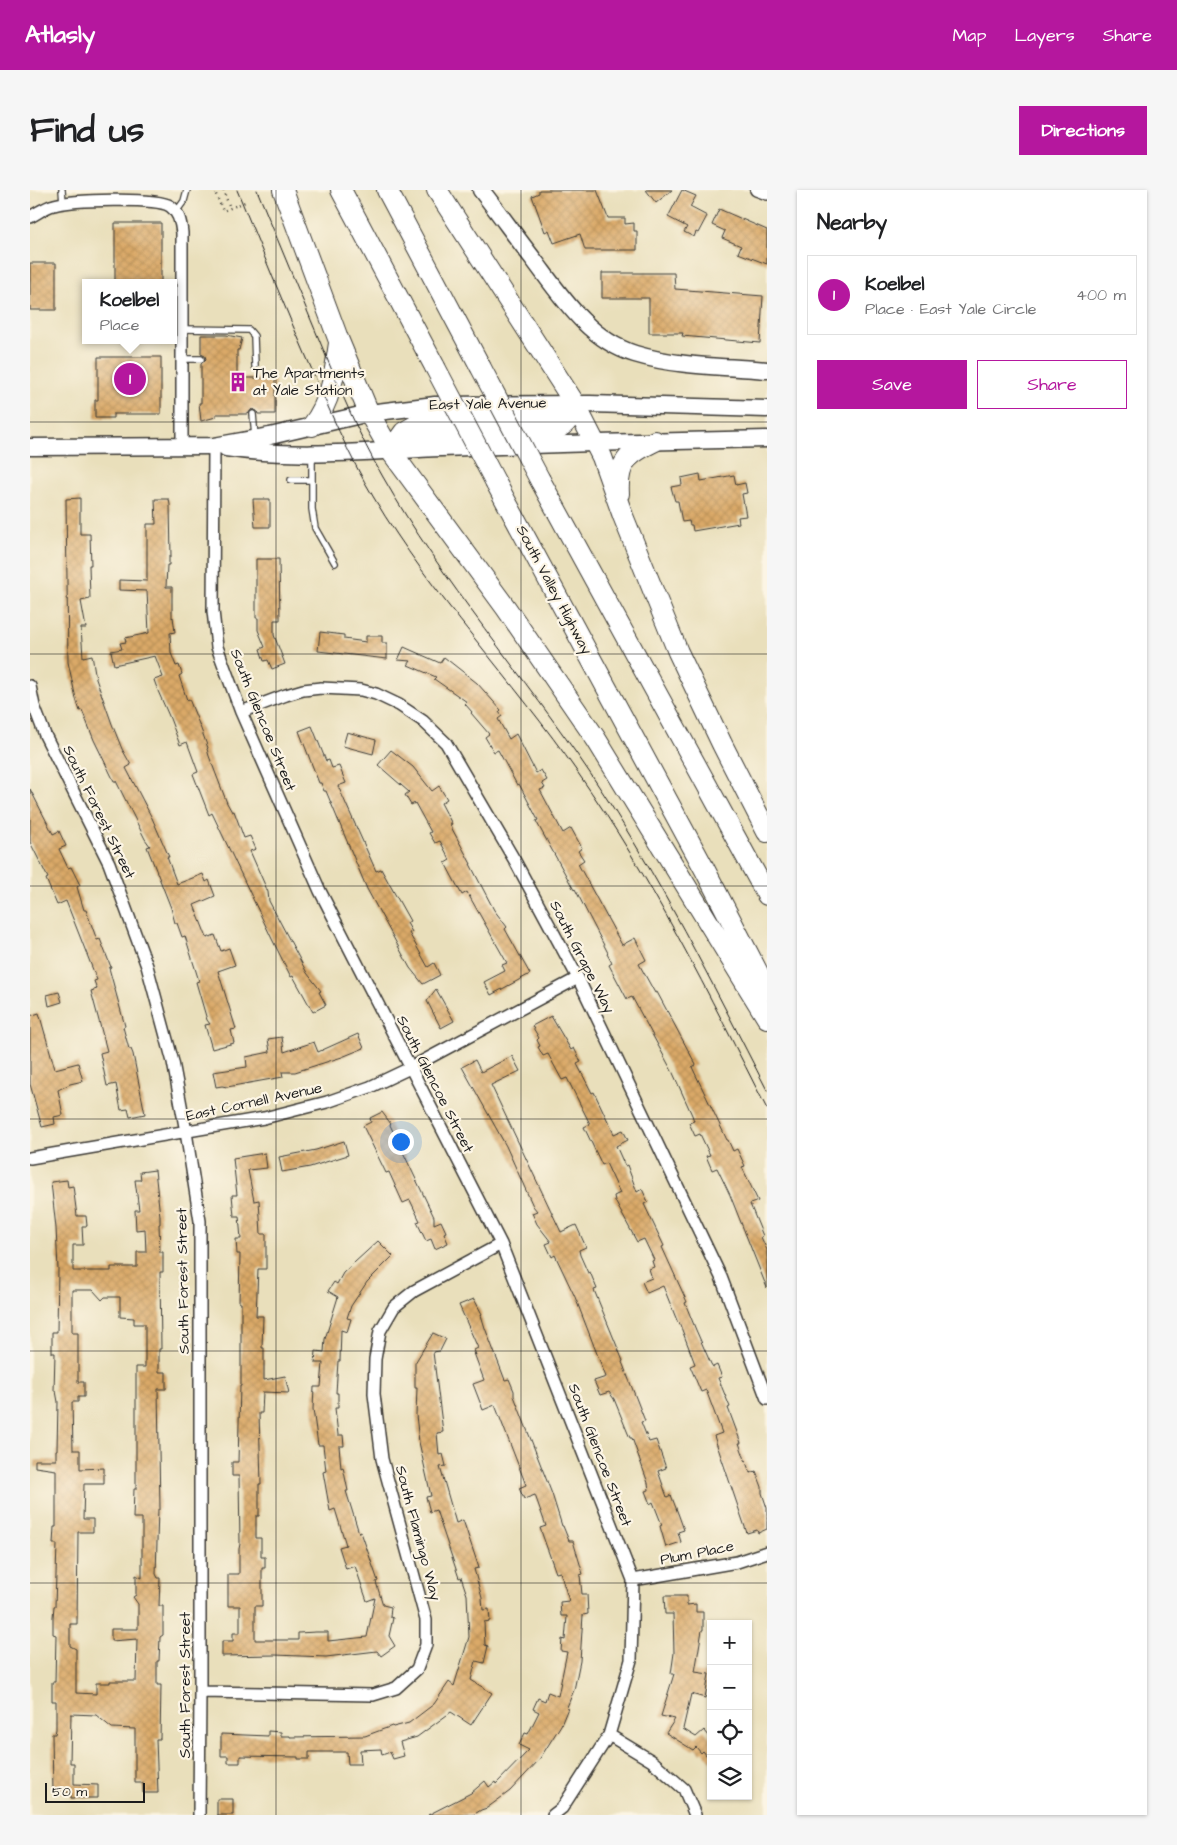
<!DOCTYPE html>
<meta charset="utf-8">
<style>
:root{--surface:#fff;--page:#f6f6f6;--text:#202124;--muted:#757577;--line:#e0e0e0;--accent:#b5179e}
body{margin:0;font-family:"Architects Daughter",sans-serif;background:var(--page);color:var(--text)}
.controls{position:absolute;right:15px;bottom:15px;display:grid;overflow:hidden;border-radius:0px;box-shadow:0 1px 4px #0004}
.controls button{width:45px;height:45px;display:grid;place-items:center;padding:0;border:0;border-bottom:1px solid var(--line);background:var(--surface);color:var(--text);font:25px sans-serif}
.scale{position:absolute;left:15px;bottom:12px;width:100px;box-sizing:border-box;padding-left:5px;border:2px solid #1c1c1c;border-top:0;font-size:14px;line-height:18px;white-space:nowrap;color:#1c1c1c;-webkit-text-stroke:4px #fcf5e5;paint-order:stroke}
.you{position:absolute;left:370px;top:951px;width:18px;height:18px;margin:-12px;border:4px solid #fff;border-radius:50%;background:#1a73e8;box-shadow:0 0 0 8px #1a73e833}
.badge{display:grid;place-items:center;width:32px;height:32px;border-radius:50%;background:var(--accent);color:#fff;font-size:16px;font-weight:700}
.pin{position:absolute;translate:-50% -50%;border:2px solid #fff;box-shadow:0 1px 5px #0006}
.popup{position:absolute;left:52px;top:89px;width:95px;height:65px;box-sizing:border-box;display:grid;place-content:center;border-radius:0px;background:var(--surface);filter:drop-shadow(0 1px 4px #0005);font-size:16px;white-space:nowrap;color:var(--muted)}
.popup b{font-size:19px;color:var(--text)}
.popup::after{content:'';position:absolute;left:50%;top:100%;margin-left:-10px;border:10px solid transparent;border-top-color:var(--surface)}
.list{margin:0;padding:0;list-style:none}
h2{display:flex;justify-content:space-between;align-items:center;height:65px;margin:0;padding:0 20px;font-size:21px}
h2 small{font-size:16px;font-weight:400;color:var(--muted)}
.list li{display:grid;grid-template-columns:32px 1fr auto;gap:15px;align-items:center;box-sizing:border-box;height:80px;margin:0 10px 10px;padding:0 10px;border:1px solid var(--line);border-radius:0px}
.list b{display:block;font-size:19px;white-space:nowrap}
.list p{margin:0;font-size:16px;white-space:nowrap;color:var(--muted)}
.list em{font-size:16px;font-style:normal;color:var(--muted)}
.actions{display:flex;gap:10px;padding:15px 20px}
.actions a{flex:1;padding:11px 0;border:1px solid var(--accent);border-radius:0px;text-align:center;font-size:18px;color:var(--accent)}
.actions .main{background:var(--accent);color:#fff}
.icon{flex:none;width:28px;height:28px;fill:none;stroke:currentColor;stroke-width:2;stroke-linecap:round;stroke-linejoin:round}
.map{position:relative;flex:none;width:737px;height:1625px;overflow:hidden;border-radius:0px}
header{display:flex;align-items:center;gap:30px;box-sizing:border-box;height:70px;padding:0 25px;background:var(--accent);color:#fff}
header strong{font-size:24px}
nav{display:flex;gap:28px;margin-inline-start:auto;font-size:18px}
.intro{display:flex;align-items:center;justify-content:space-between;box-sizing:border-box;height:120px;padding:0 30px}
h1{margin:0;font-size:35px}
.button{padding:12px 22px;border-radius:0px;background:var(--accent);color:#fff;font-size:18px;font-weight:700}
main{display:flex;gap:30px;padding:0 30px}
aside{flex:1;background:var(--surface);border-radius:0px;box-shadow:0 1px 4px #0004}
.map>svg:first-child{display:block}
.building{fill:url(#building-cross-hatch);fill-rule:evenodd}
.lines{fill:none;stroke-linecap:round;stroke-linejoin:round}
.lane-casing{stroke:#3b3934;stroke-width:8}
.street-casing{stroke:#3b3934;stroke-width:14}
.secondary-casing{stroke:#3b3934;stroke-width:19}
.highway-casing{stroke:#3b3934;stroke-width:22}
.path{stroke:#3b3934;stroke-width:2.5;stroke-dasharray:1 4;stroke-linecap:butt}
.lane{stroke:#fff;stroke-width:5.5}
.street{stroke:#fff;stroke-width:11}
.secondary{stroke:#fff;stroke-width:16}
.highway{stroke:#fff;stroke-width:20}
.tram{stroke:#1c1c1c;stroke-width:1}
.highway-bridge-casing{stroke:#3b3934;stroke-width:22;stroke-linecap:butt}
.highway-bridge{stroke:#fff;stroke-width:20}
.grid{fill:none;stroke:#1c1c1c;stroke-width:1;stroke-opacity:0.55}
.labels{text-anchor:middle;dominant-baseline:central;stroke-width:4.5;stroke-linejoin:round;paint-order:stroke}
.poi-label{font-size:15px;fill:#1c1c1c;stroke:#fcf5e5;text-anchor:start}
.street-label{font-size:15px;fill:#1c1c1c;stroke:#fcf5e5}
</style>
<header>
<strong>Atlasly</strong>
<nav><a>Map</a><a>Layers</a><a>Share</a></nav>
</header>
<div class="intro"><h1>Find us</h1><a class="button">Directions</a></div>
<main>
<div class="map">
<svg width="737" height="1625" viewBox="0 0 737 1625">
<defs>
<pattern id="building-cross-hatch" width="8" height="8" patternUnits="userSpaceOnUse" patternTransform="scale(1.25)"><rect width="8" height="8" fill="#daa967"/><path d="M0 0l8 8M0 8l8-8" fill="none" stroke="#ba9159"/></pattern>
</defs>
<rect width="100%" height="100%" fill="#fcf5e5"/>
<filter id="ink" filterUnits="userSpaceOnUse"><feTurbulence type="fractalNoise" baseFrequency=".02" numOctaves="2"/><feDisplacementMap in="SourceGraphic" scale="10" xChannelSelector="R" yChannelSelector="G"/><feConvolveMatrix kernelMatrix="1 2 1 2 8 2 1 2 1" color-interpolation-filters="sRGB"/></filter>
<filter id="wash" filterUnits="userSpaceOnUse"><feTurbulence type="fractalNoise" baseFrequency=".0096" numOctaves="4" result="noise"/><feDisplacementMap in="SourceGraphic" scale="20" xChannelSelector="R" yChannelSelector="G"/><feGaussianBlur stdDeviation="1.12" result="paint"/><feColorMatrix in="noise" values="0 0 0 0 0 0 0 0 0 0 0 0 0 0 0 0 0 1.4 0 .05"/><feComposite in="paint" operator="in"/></filter>
<g filter="url(#wash)">
<rect width="100%" height="100%" fill="#e9dfbb"/>
<g id="blocks">
<!-- building -->
<path class="building" d="M509,0H567L578,28H595V34L604,33V41H607V60H555L550,44L524,53L519,40L515,42L502,6L509,3Z
M616,0H642L626,13Z
M652,0L666,6L660,17L677,26L668,43L666,42L664,47L654,42L657,37L638,27Z
M689,19L737,40V74L708,63L711,56L692,48L695,41L682,35Z
M85,33H131V93H85Z
M0,73H26V120H0Z
M572,83H644L645,99L733,106L730,153L652,146L653,143H619V108H572Z
M171,145H196L212,148L209,160H207V188H245V224H228L227,221L222,219L218,224H186V227L171,231L169,213H171V174L176,169L175,166L171,164Z
M68,167H131V224H83V228H65V210H68Z
M670,284L671,291L704,285L706,295L715,293L717,303L712,304L716,326L708,327L709,333L663,341L662,335H660L659,331L652,332L648,311H645L641,297L652,295L651,288Z
M50,308V344H60L61,375H59L60,409L51,411L56,438H51L53,467L62,465L66,489L82,534L92,559L101,575L96,578L122,628L139,667H137L147,694L173,684L176,692L179,690L185,706L164,715L177,748L185,745L191,761L199,758L205,775L188,781L206,839L201,840L204,853L182,859L175,835L180,834L177,830L166,792L169,791L155,746L152,747L147,733H145L141,718L117,657L120,656L115,649L86,591H84L64,550L52,520L50,521L46,509L38,472L36,309Z
M125,309H139L140,315L141,367H139V375H137L136,397H142V428L143,427L145,442L140,443L141,463L146,476L149,475L152,484L149,486L157,510L159,509L171,539L178,558L177,559L179,566L197,613L202,622L204,621L214,648L220,646L226,659L220,661L238,702L239,711L277,783L291,801L289,802L296,815L283,822L263,786L261,787L242,749L182,623L179,625L163,584L168,582L157,552L150,555L139,526L128,501L124,490L133,487L125,466L84,475L81,461L92,459L90,453L96,452L95,448L119,443L117,401L89,400V390L117,391V334H126Z
M223,309H240V337H225Z
M226,369H249L250,430H244V445L255,474L242,479L238,470L234,471L230,459L235,457L228,440V428H226Z
M290,442L314,445V449L336,452V446H352V453H357V469L288,461Z
M374,457L410,473L414,467L447,493L471,520L469,522L472,526L468,529L479,549L486,544L506,583L511,580L517,590L512,593L515,598L510,600L533,643L541,638L552,658L548,661L554,670L548,674L592,755L605,748L616,770L609,774L625,803L627,802L666,875L662,877L697,950H698L703,961L707,959L715,976L712,977L728,1011L720,1014L733,1046L731,1047L737,1060V1098L700,1005L687,978L682,980L676,966L680,965L670,944L665,946L659,933L664,931L662,925L643,883L602,807L597,809L579,775L582,773L577,764L578,763L545,699L544,700L506,631L508,630L489,594L487,595L468,560L464,562L455,547L459,544L441,523L442,522L435,514L437,512L404,489L406,487L378,475L381,471L368,470Z
M282,536L296,571L299,570L302,578L309,576L316,593L308,596L346,681L351,679L380,731L377,733L382,742L379,743L398,777L404,773L410,785L393,794L380,778L337,699L296,601H294L291,593H289L269,541Z
M317,542L346,550L343,564L313,556Z
M361,560L383,577L402,601L409,596L417,609L411,613L422,634L420,635L441,674H440L464,720L477,737L475,739L500,784L461,805L454,792L475,781L472,775L477,773L437,702L432,705L415,673L420,670L410,651L405,653L399,643L401,642L385,613L381,615L375,605L379,602L348,575Z
M0,599L23,644L29,641L36,656L29,659L38,678L41,677L50,695L47,697L54,720H56L67,750L70,749L81,777L79,778L95,836L93,837L99,859H101L103,864L115,924L100,927L98,919L91,920L86,894L77,896L70,863L77,861L61,801L67,799L64,791L67,790L36,711L27,715L16,689L18,688L0,652Z
M406,799L424,831L411,838L397,811Z
M29,802L32,812L19,816L17,805Z
M9,823L25,879L48,873L53,891L40,894L28,900L33,925L24,927L25,934L12,937L0,894V826Z
M521,826L541,860L544,858L551,872L547,874L562,903L564,902L584,944L593,940L598,950L586,956L595,976L597,975L607,1002L612,999L618,1012L614,1014L634,1056L632,1057L657,1112L655,1113L666,1140L681,1174L683,1177L687,1175L692,1187L688,1188L700,1217L698,1218L711,1253H709L720,1283L726,1281L732,1297V1303L737,1318V1339L728,1343L727,1340L717,1343L686,1252L684,1246L692,1243L676,1200L671,1202L660,1176L665,1174L649,1132L648,1133L633,1096L617,1103L612,1092L622,1088L619,1079L624,1077L622,1071L624,1070L614,1049L607,1052L585,1011L584,1006L590,1003L576,973L572,975L554,937L560,934L537,888L532,890L518,864L513,866L508,857L510,856L507,850L509,848L502,836Z
M328,844L334,858L312,867L265,882H252L253,887L197,897L192,896L186,897L183,882L217,877L216,867L240,862L238,849L252,847L254,862L284,852L288,862Z
M482,866L490,881L461,895L531,1042L546,1035L556,1057L549,1060L550,1065L558,1083L560,1082L567,1099L564,1100L593,1171L592,1172L615,1231L611,1232L619,1252L626,1250L636,1278L628,1281L637,1307L641,1305L649,1326L654,1340L648,1342L651,1352L636,1357L631,1340L630,1336L632,1335L623,1312L620,1314L615,1301L619,1300L618,1293L602,1248H600L597,1241L584,1209L579,1202L570,1205L564,1191L576,1187L545,1107L525,1065L522,1067L516,1054L521,1052L507,1034L502,1023L507,1021L503,1016L476,956L432,877L445,870L451,882Z
M352,922L361,934L360,935L404,1027V1034L411,1031L416,1042L414,1043L418,1053L405,1059L401,1049L396,1051L387,1032L390,1031L380,1010L373,1013L359,982L356,983L333,936L341,932L340,928Z
M314,951L318,965L280,977L252,982L249,967L286,960Z
M235,963L237,978L218,980L224,1011L229,1010L231,1044H236V1079H228L226,1126H233L232,1158H234V1190L255,1186L259,1203L233,1202L232,1223H229L231,1294H229V1326H226V1348H231V1367H235V1378H232V1416H225V1450H268V1443L286,1442H298V1451L337,1447L345,1408L337,1411L325,1376L316,1379L309,1357L316,1355L305,1319L300,1321L293,1282L296,1281L293,1255H288L283,1219L284,1197H291L293,1173H285L286,1161L294,1162L295,1149L308,1107L298,1101L304,1092L307,1094L313,1083L348,1051L363,1066L337,1092L321,1116L317,1128L321,1129L317,1142L311,1140L310,1171H308L306,1203H308V1218H305L308,1245H313L314,1256H309L311,1278L313,1277L318,1301H316L329,1343L331,1342L348,1391L346,1392L353,1415L361,1417L360,1427L363,1428L359,1446L365,1456L351,1466L347,1461L296,1467L245,1465L192,1466V1451H203V1443H210V1416H198V1384H209V1359L210,1354L209,1286H202V1272H208L210,1196H211V1113H209L210,1064H207L206,1049H211L209,1026H204L202,1005H207L203,968Z
M125,980L130,1026V1034H129L130,1062H133V1082H130L131,1159H129V1182H136V1199H128L130,1319H128L126,1384L128,1388H130L129,1416H133V1445L130,1447L129,1471H127V1495H131L130,1549H126L128,1603H113V1593H105V1539L82,1538L66,1525L41,1524L40,1573H44V1594L68,1595V1608H41V1602L23,1603L22,1544H25L26,1539V1511H22V1492H25L26,1445L23,1444V1427L24,1416H25L27,1354H23L24,1337H26V1280L5,1277V1270H26V1260H27L28,1212L26,1201H24L25,1163H22V1142H27L28,1079L26,1038L21,992L37,990L38,997L43,996L47,1026H56L57,1036H52L53,1055H43V1081H81V1077H107V1062H116L115,1039L106,1040L105,1020H109L105,990H111L110,982ZM42,1100H63L72,1110L75,1107H90V1127L104,1128V1134H115V1177H106V1299H104L103,1328H112V1388L106,1385V1405L103,1407L108,1414V1439H81V1451L107,1449L106,1491H80V1493H66V1504L46,1503V1459L40,1456V1434H47L48,1342H63V1329H53L54,1294H74V1278L50,1279V1260H43L42,1212H48V1207H54V1192H48V1143H42Z
M444,1109L452,1124L451,1125L455,1138L475,1190L479,1189L484,1201V1206L522,1304L532,1336H533L539,1351H543L553,1384L550,1385L552,1404H557L558,1424L553,1425L550,1471L544,1500L537,1517L538,1518L531,1535L509,1570L480,1601L457,1618L451,1620L443,1625H398L441,1603L455,1591L459,1597L465,1592L466,1594L499,1560L489,1555L495,1543L498,1544L509,1522L503,1519L508,1508L515,1511L518,1502L528,1506L537,1462L531,1461L532,1449L535,1450L537,1426H531L530,1412L539,1411L530,1382L526,1383L510,1338L516,1336L505,1305L494,1309L489,1298L496,1295L465,1215L453,1220L443,1194L454,1190L444,1163L446,1165L444,1160L448,1158L429,1115Z
M403,1143L416,1149L410,1161L403,1162L413,1242L407,1243L409,1265L413,1264L416,1276L410,1277L426,1333L433,1330L449,1378L444,1379L452,1408L453,1420L459,1419L460,1431L454,1432L455,1455L458,1456L454,1473L446,1471L441,1490L462,1503L441,1535L421,1522L387,1547L370,1552L374,1566L363,1569L360,1562L352,1565L351,1559L330,1560L331,1574H318L317,1562H279V1569H268V1567L210,1566V1573H198V1566H191V1544L238,1546V1541L251,1542V1546H260V1547L335,1546L362,1536L363,1537L379,1533L404,1514L419,1492L424,1496L439,1447L437,1405L431,1387L429,1388L406,1320L400,1322L396,1307L401,1306L389,1252L386,1225L387,1198H385V1173Z
M634,1406H657V1415L666,1414V1422H673V1440H672L665,1482L679,1484L675,1508L661,1504L653,1539L666,1547L674,1540L681,1548V1571L673,1561L671,1563L666,1557L663,1560L636,1543L645,1529L631,1526L644,1484H641L644,1463L643,1424H635Z
M187,1609H203V1625H187Z"/>
</g>
</g>
<g filter="url(#ink)">
<use href="#blocks" fill-opacity="0" stroke="#3b3934" stroke-width="1"/>
<g class="lines">
<defs>
<path id="lane" d="M32,0L33,13
M146,22L154,11L157,0
M152,139L219,140L224,146L225,176
M152,169H171
M223,224L225,247
M282,265V319L285,338L305,373
M261,290H281"/>
<path id="street" d="M726,0L737,4
M0,27C8,23 15,17 24,15C41,10 126,7 140,16C149,22 151,33 152,43V257
M184,256L183,421L187,457L211,522L290,701L471,1054L603,1390L601,1470L579,1545
M0,496L4,516L15,545L79,673L117,776L143,872L156,942L170,1031V1502L169,1625
M211,522L256,505L273,500L291,498L331,500L346,504L369,515L393,531L416,553L485,671L548,788L691,1087L737,1209
M0,968L234,928L297,912L340,897L380,878L548,788
M603,1390L707,1372L737,1362
M170,1502L343,1505L366,1498L387,1479L396,1455V1430L352,1269L344,1204L345,1169L350,1141L364,1117L384,1101L471,1054
M523,1625L532,1618L579,1545L622,1571L654,1599L665,1625"/>
<path id="secondary" d="M451,0C469,23 486,47 504,70C531,106 559,150 605,164C648,177 693,176 737,180
M0,257L184,256L240,246L339,223L405,215L560,214L737,219
M196,258C267,269 340,261 411,258C520,254 628,251 737,249"/>
<path id="highway" d="M253,0L309,151L339,223L360,260L476,418L566,549L737,828
M311,0L405,177
M357,0L450,176
M407,0L545,214L572,267L593,326L648,462L692,554L737,642
M282,236C301,212 305,182 309,153
M360,260L381,253L425,245L525,240C537,234 542,227 545,214
M361,260L374,242L390,233L509,226L528,223L545,214
M510,290L737,705
M466,293L675,680L737,800
M589,304C587,272 598,264 625,251"/>
</defs>
<!-- lane casing -->
<use href="#lane" class="lane-casing"/>
<!-- street casing -->
<use href="#street" class="street-casing"/>
<!-- secondary casing -->
<use href="#secondary" class="secondary-casing"/>
<!-- highway casing -->
<use href="#highway" class="highway-casing"/>
<!-- path -->
<path class="path" d="M184,0L193,21L215,12
M193,0L200,18"/>
<!-- lane -->
<use href="#lane" class="lane"/>
<!-- street -->
<use href="#street" class="street"/>
<!-- secondary -->
<use href="#secondary" class="secondary"/>
<!-- highway -->
<use href="#highway" class="highway"/>
<!-- tram -->
<path class="tram" d="M207,0C231,58 254,116 279,173C299,219 318,265 344,308C402,406 483,489 548,583C622,688 679,805 737,919
M227,0C249,53 271,106 293,159C311,202 329,246 353,287C413,393 494,485 562,586C629,686 682,793 737,900"/>
<defs>
<path id="highway-bridge" d="M450,176L510,290
M405,177L466,293"/>
</defs>
<!-- highway-bridge casing -->
<use href="#highway-bridge" class="highway-bridge-casing"/>
<!-- highway-bridge -->
<use href="#highway-bridge" class="highway-bridge"/>
</g>
</g>
<!-- grid -->
<path class="grid" d="M246,0V1625M491,0V1625M0,232H737M0,464H737M0,696H737M0,929H737M0,1161H737M0,1393H737"/>
<!-- icons -->
<defs>
<symbol id="building-bare" viewBox="-9 -9 18 18"><path d="M-4-6H4V6H1V3H-1V6H-4ZM-2.5-4.3h1.7v1.8h-1.7ZM.8-4.3h1.7v1.8H.8ZM-2.5-1h1.7V.8h-1.7ZM.8-1h1.7V.8H.8Z" fill="#b5179e" stroke="#fcf5e5" stroke-width="2.5" paint-order="stroke"/></symbol>
</defs>
<g fill-rule="evenodd">
<use href="#building-bare" x="194" y="178" width="28" height="28"/>
</g>
<g class="labels">
<!-- poi labels -->
<g class="poi-label">
<text x="223" y="183">The Apartments<tspan x="223" dy="17">at Yale Station</tspan></text>
</g>
<!-- street labels -->
<g class="street-label">
<text transform="translate(458 214) rotate(-1)">East Yale Avenue</text>
<text transform="translate(524 400) rotate(62)">South Valley Highway</text>
<text transform="translate(233 530) rotate(68)">South Glencoe Street</text>
<text transform="translate(69 622) rotate(64)">South Forest Street</text>
<text transform="translate(552 767) rotate(63)">South Grape Way</text>
<text transform="translate(405 894) rotate(63)">South Glencoe Street</text>
<text transform="translate(224 912) rotate(-12)">East Cornell Avenue</text>
<text transform="translate(153 1091) rotate(-91)">South Forest Street</text>
<text transform="translate(570 1265) rotate(69)">South Glencoe Street</text>
<text transform="translate(388 1343) rotate(75)">South Flamingo Way</text>
<text transform="translate(667 1363) rotate(-11)">Plum Place</text>
<text transform="translate(155 1495) rotate(-90)">South Forest Street</text>
</g>
</g>
</svg>
<div class="controls">
<button>+</button>
<button>−</button>
<button><svg class="icon" aria-label="locate" viewBox="0 0 24 24"><circle cx="12" cy="12" r="6"/><path d="M12 2v4M12 18v4M2 12h4M18 12h4"/></svg></button>
<button><svg class="icon" aria-label="layers" viewBox="0 0 24 24"><path d="M12 4l9 5-9 5-9-5zM3 14l9 5 9-5"/></svg></button>
</div>
<div class="scale">50 m</div>
<div class="you"></div>
<div class="pin badge" style="left:100px;top:189px">1</div>
<div class="popup"><b>Koelbel</b>Place</div>
</div>
<aside>
<h2>Nearby<small></small></h2>
<ul class="list">
<li><span class="badge">1</span><div><b>Koelbel</b><p>Place · East Yale Circle</p></div><em>400 m</em></li>
</ul>
<div class="actions"><a class="main">Save</a><a>Share</a></div>
</aside>
</main>
